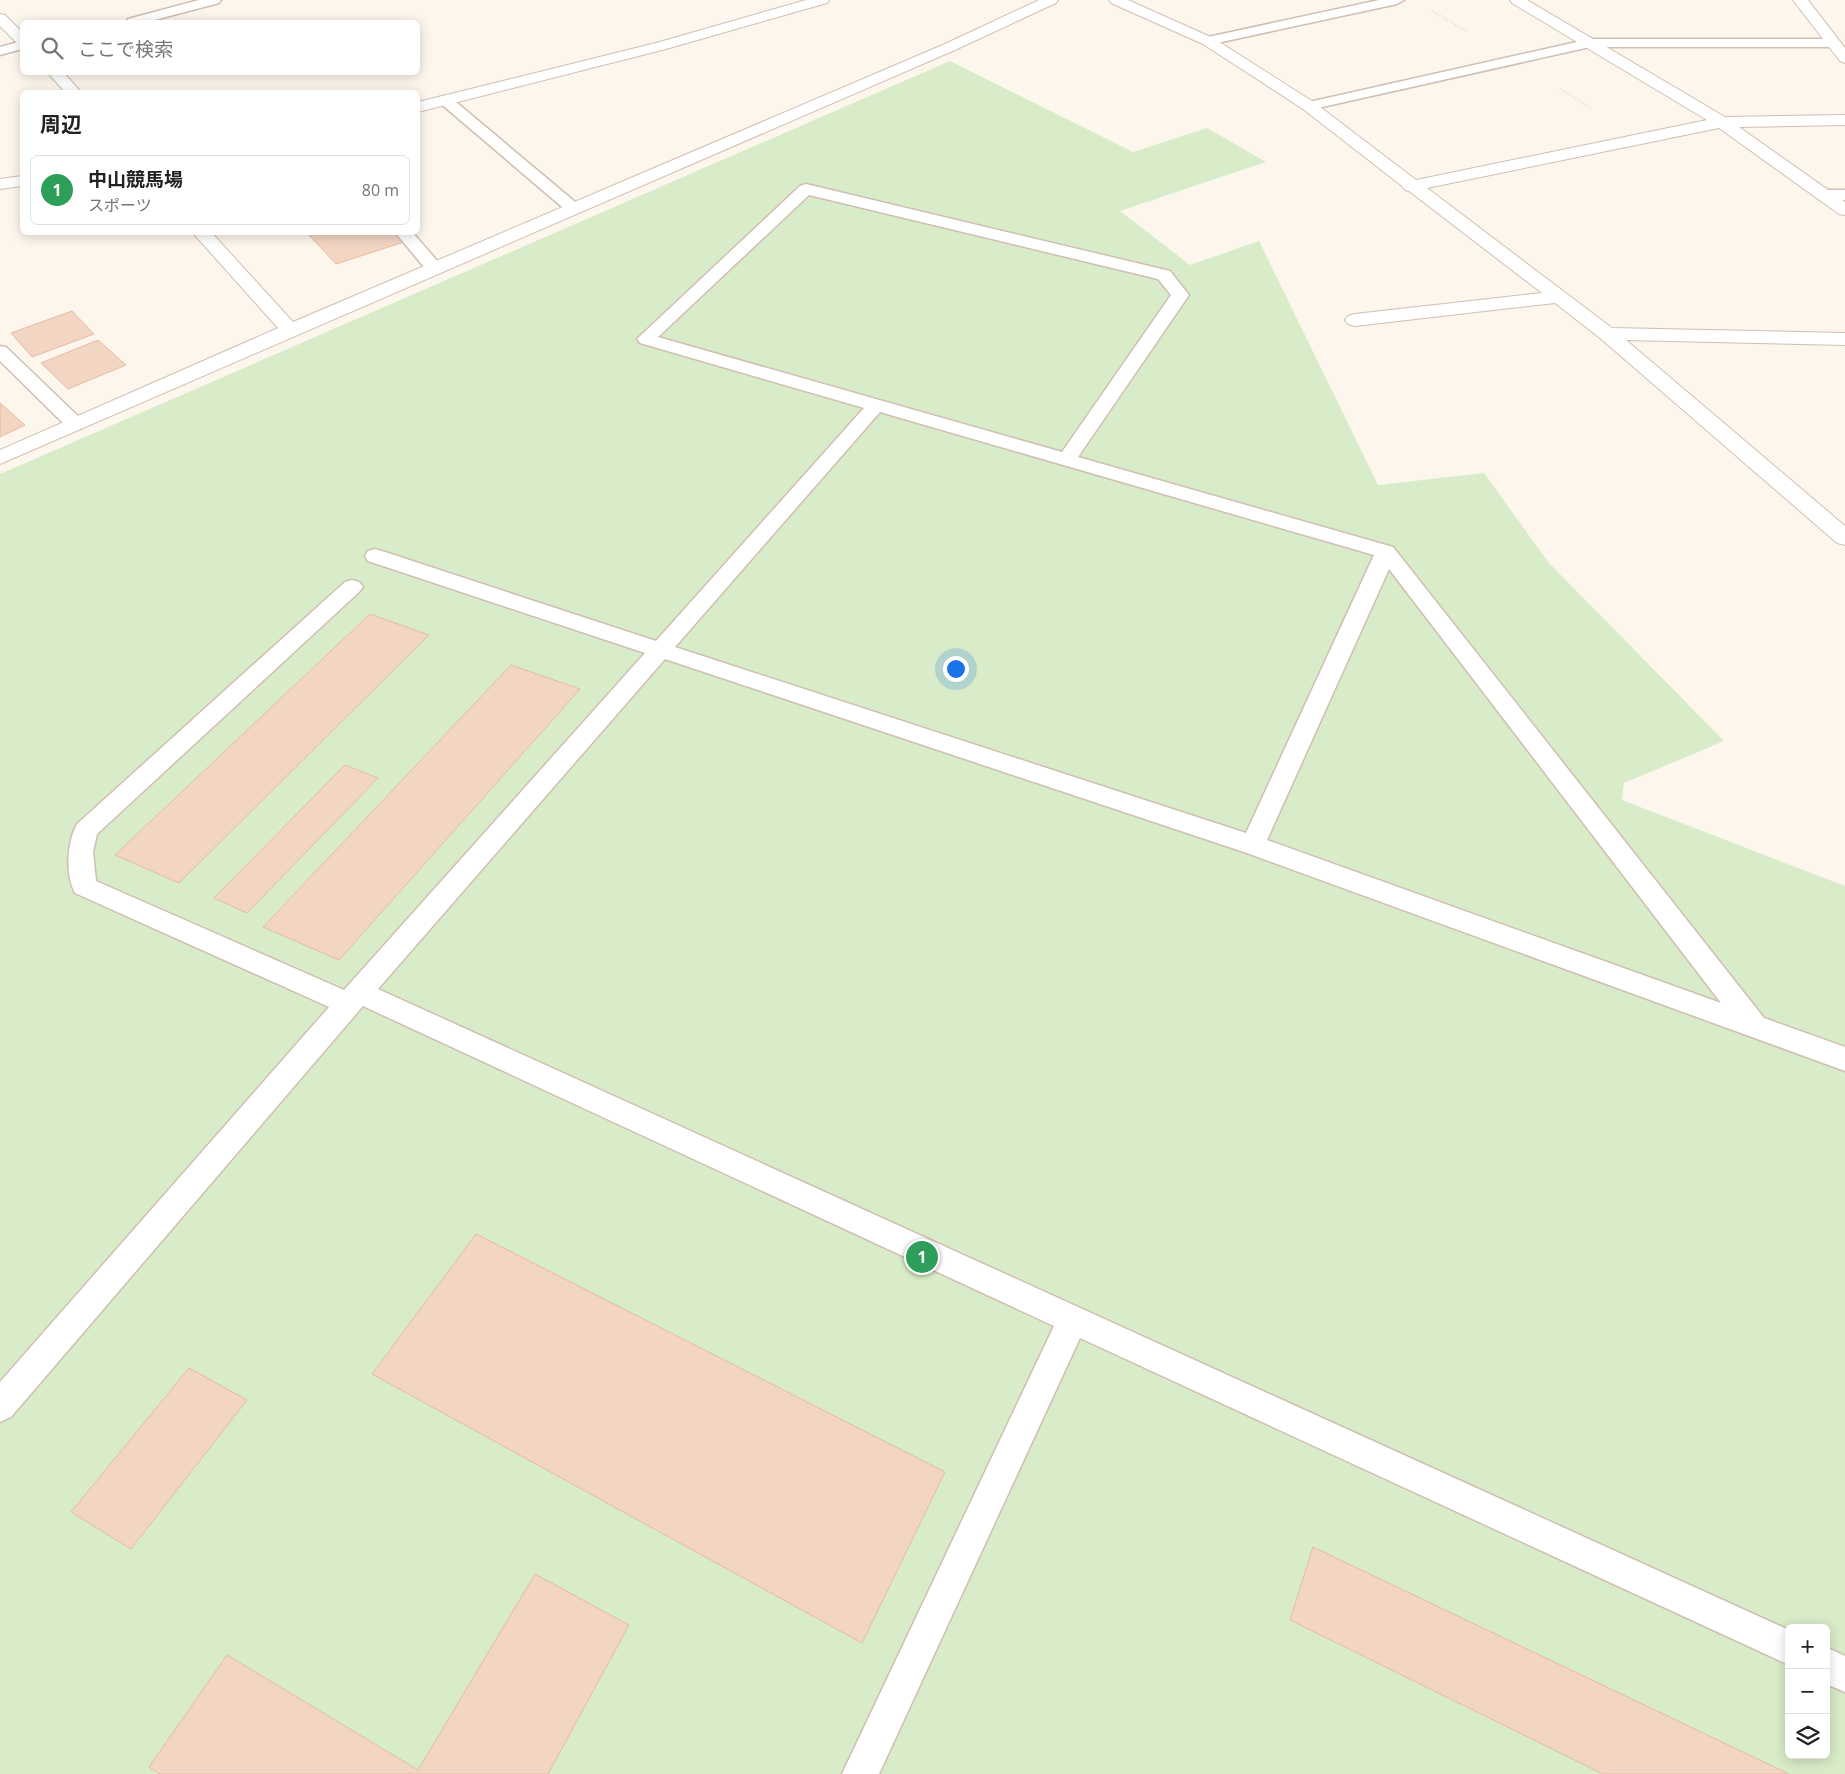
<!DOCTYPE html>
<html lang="ja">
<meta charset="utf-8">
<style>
:root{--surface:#fff;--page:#f6f6f6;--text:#222;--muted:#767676;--line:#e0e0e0;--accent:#1a73e8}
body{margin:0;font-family:"Open Sans","Noto Sans JP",sans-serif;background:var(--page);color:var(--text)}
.controls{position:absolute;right:15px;bottom:15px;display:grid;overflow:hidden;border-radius:8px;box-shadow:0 2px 12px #0003}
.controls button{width:45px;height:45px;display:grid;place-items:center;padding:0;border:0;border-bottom:1px solid var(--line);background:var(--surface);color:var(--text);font:25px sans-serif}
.you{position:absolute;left:955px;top:668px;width:18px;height:18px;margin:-12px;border:4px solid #fff;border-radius:50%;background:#1a73e8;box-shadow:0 0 0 8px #1a73e833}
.badge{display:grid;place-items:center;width:32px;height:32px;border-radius:50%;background:var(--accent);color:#fff;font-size:16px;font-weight:700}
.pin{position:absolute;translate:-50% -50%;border:2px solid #fff;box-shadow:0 1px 5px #0006}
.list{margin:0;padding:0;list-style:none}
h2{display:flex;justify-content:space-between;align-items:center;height:65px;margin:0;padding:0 20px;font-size:21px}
h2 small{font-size:16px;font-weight:400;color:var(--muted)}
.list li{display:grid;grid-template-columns:32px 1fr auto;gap:15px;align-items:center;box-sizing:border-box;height:70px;margin:0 10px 10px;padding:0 10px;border:1px solid var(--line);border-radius:8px}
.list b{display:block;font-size:19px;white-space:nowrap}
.list p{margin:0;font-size:16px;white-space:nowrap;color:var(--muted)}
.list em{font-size:16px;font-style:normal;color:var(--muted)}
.icon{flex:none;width:28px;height:28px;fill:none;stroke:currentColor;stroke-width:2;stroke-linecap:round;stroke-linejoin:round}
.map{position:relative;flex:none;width:1845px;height:1774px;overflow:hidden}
.search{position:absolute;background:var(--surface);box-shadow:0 2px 12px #0003;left:20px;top:20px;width:400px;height:55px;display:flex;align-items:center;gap:12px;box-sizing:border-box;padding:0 18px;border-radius:8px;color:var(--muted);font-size:19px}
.panel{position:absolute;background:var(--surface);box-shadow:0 2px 12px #0003;left:20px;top:90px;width:400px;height:145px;border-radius:8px}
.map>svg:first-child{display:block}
.green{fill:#d8ecc9;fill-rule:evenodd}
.building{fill:#f3d5c3;stroke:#e6bba3}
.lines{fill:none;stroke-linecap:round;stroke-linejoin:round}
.service-casing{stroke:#d1beb0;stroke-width:3}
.minor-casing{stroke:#d1beb0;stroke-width:2}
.path{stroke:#d9b8a5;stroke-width:2;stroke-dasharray:0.5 2.5;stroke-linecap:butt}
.service{fill:#fff;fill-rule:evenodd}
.minor{fill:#fff;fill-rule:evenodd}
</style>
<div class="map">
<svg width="1845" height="1774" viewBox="0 0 1845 1774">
<rect width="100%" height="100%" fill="#fdf6ec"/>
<!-- green -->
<path class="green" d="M950,61L1133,152L1207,128L1266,162L1120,211L1190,265L1259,241L1378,485L1484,473L1549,563L1724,741L1624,783L1622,800L1845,886V1774H0V474ZM1789,1628H1826V1755H1789Z"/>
<!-- building -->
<path class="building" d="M306,232H395L404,242L336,264Z
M72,311L94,334L32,357L11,333Z
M98,340L126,365L68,389L41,363Z
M0,403L25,425L0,437Z
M370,614L429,635L179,883L115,855Z
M511,665L580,689L339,960L263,927Z
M345,765L378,778L247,913L214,898Z
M476,1234L945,1472L862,1643L372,1374Z
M189,1368L247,1400L131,1549L71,1512Z
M1313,1547L1789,1774H1603L1290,1620Z
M535,1574L629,1625L548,1774H160L149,1767L227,1655L418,1770Z"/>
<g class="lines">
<defs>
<path id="service" d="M199,0H221L219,3L147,22H126L128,19Z
M1379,0H1404L1397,4L1208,45L1201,41L1208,37Z
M1590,39H1834L1841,43L1834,47H1590L1309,110L1304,109L1302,106L1304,103L1309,102Z
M22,41V49L0,55V47Z
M445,96L450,97L580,206L582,209L580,212H568L440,103L438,100L440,97Z
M806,184L1170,271L1189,295L1078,457L1393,547L1764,1018L1845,1047V1071L1244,852L665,659L378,989L1789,1630V1665L1080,1338L879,1774H842L1054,1326L363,1006L11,1417L0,1422V1382L329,1007L75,893C65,874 67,842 77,824L345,582L352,580L359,582L363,587L359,592L97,834L93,852L96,881L344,990L645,653L368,561L365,556L368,551L375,549L382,551L656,641L864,408L640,343L637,339L800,186ZM809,195L1158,279L1171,295L1062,452L658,337ZM880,412L1374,555L1246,833L675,647ZM1389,569L1721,1003L1267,840Z
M1824,190H1845V200L1818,198L1816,195L1818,192Z
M395,232H412L440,264L442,268L440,272H428Z
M0,346L6,347L82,420L84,424L82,428L75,430L68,428L0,361Z
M1826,1647L1845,1656V1692L1826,1684Z"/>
<path id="minor" d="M806,0H829L827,3L666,49L418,112V102L656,43Z
M1039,0H1058L1056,3L955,50L0,464V450L278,328L192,232H211L293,322L945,44Z
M1109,0H1128L1213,38L1315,103L1416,180L1707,120L1512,3L1510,0H1527L1725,117L1845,115V125L1739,127L1845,202V215L1839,214L1719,128L1427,188L1612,328L1845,333V345L1626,340L1845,526V545L1837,543L1600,338L1555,303L1355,326L1348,324L1345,320L1348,316L1355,314L1542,293L1409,191L1405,190L1402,186L1303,109L1203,44L1111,3Z
M1793,0H1808L1845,48V63L1840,61Z
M0,14L5,15L22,32V44L17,43L0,26Z
M47,72H63L81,92H65Z
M22,176V186L0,189V179Z"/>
</defs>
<!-- service casing -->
<use href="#service" class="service-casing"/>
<!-- minor casing -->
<use href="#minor" class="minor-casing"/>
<!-- path -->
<path class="path" d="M1432,11L1466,31
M1560,89L1591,108"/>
<!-- service -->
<use href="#service" class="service"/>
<!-- minor -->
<use href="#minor" class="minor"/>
</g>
</svg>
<div class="controls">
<button>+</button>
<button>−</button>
<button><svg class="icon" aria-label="layers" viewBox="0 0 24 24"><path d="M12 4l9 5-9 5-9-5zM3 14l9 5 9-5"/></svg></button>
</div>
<div class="you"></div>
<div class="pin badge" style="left:922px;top:1257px;background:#2e9e5b">1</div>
<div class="search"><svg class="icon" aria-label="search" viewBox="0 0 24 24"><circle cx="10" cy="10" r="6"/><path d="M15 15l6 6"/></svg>ここで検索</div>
<section class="panel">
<h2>周辺<small></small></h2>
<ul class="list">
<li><span class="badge" style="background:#2e9e5b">1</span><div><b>中山競馬場</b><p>スポーツ</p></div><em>80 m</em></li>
</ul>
</section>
</div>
